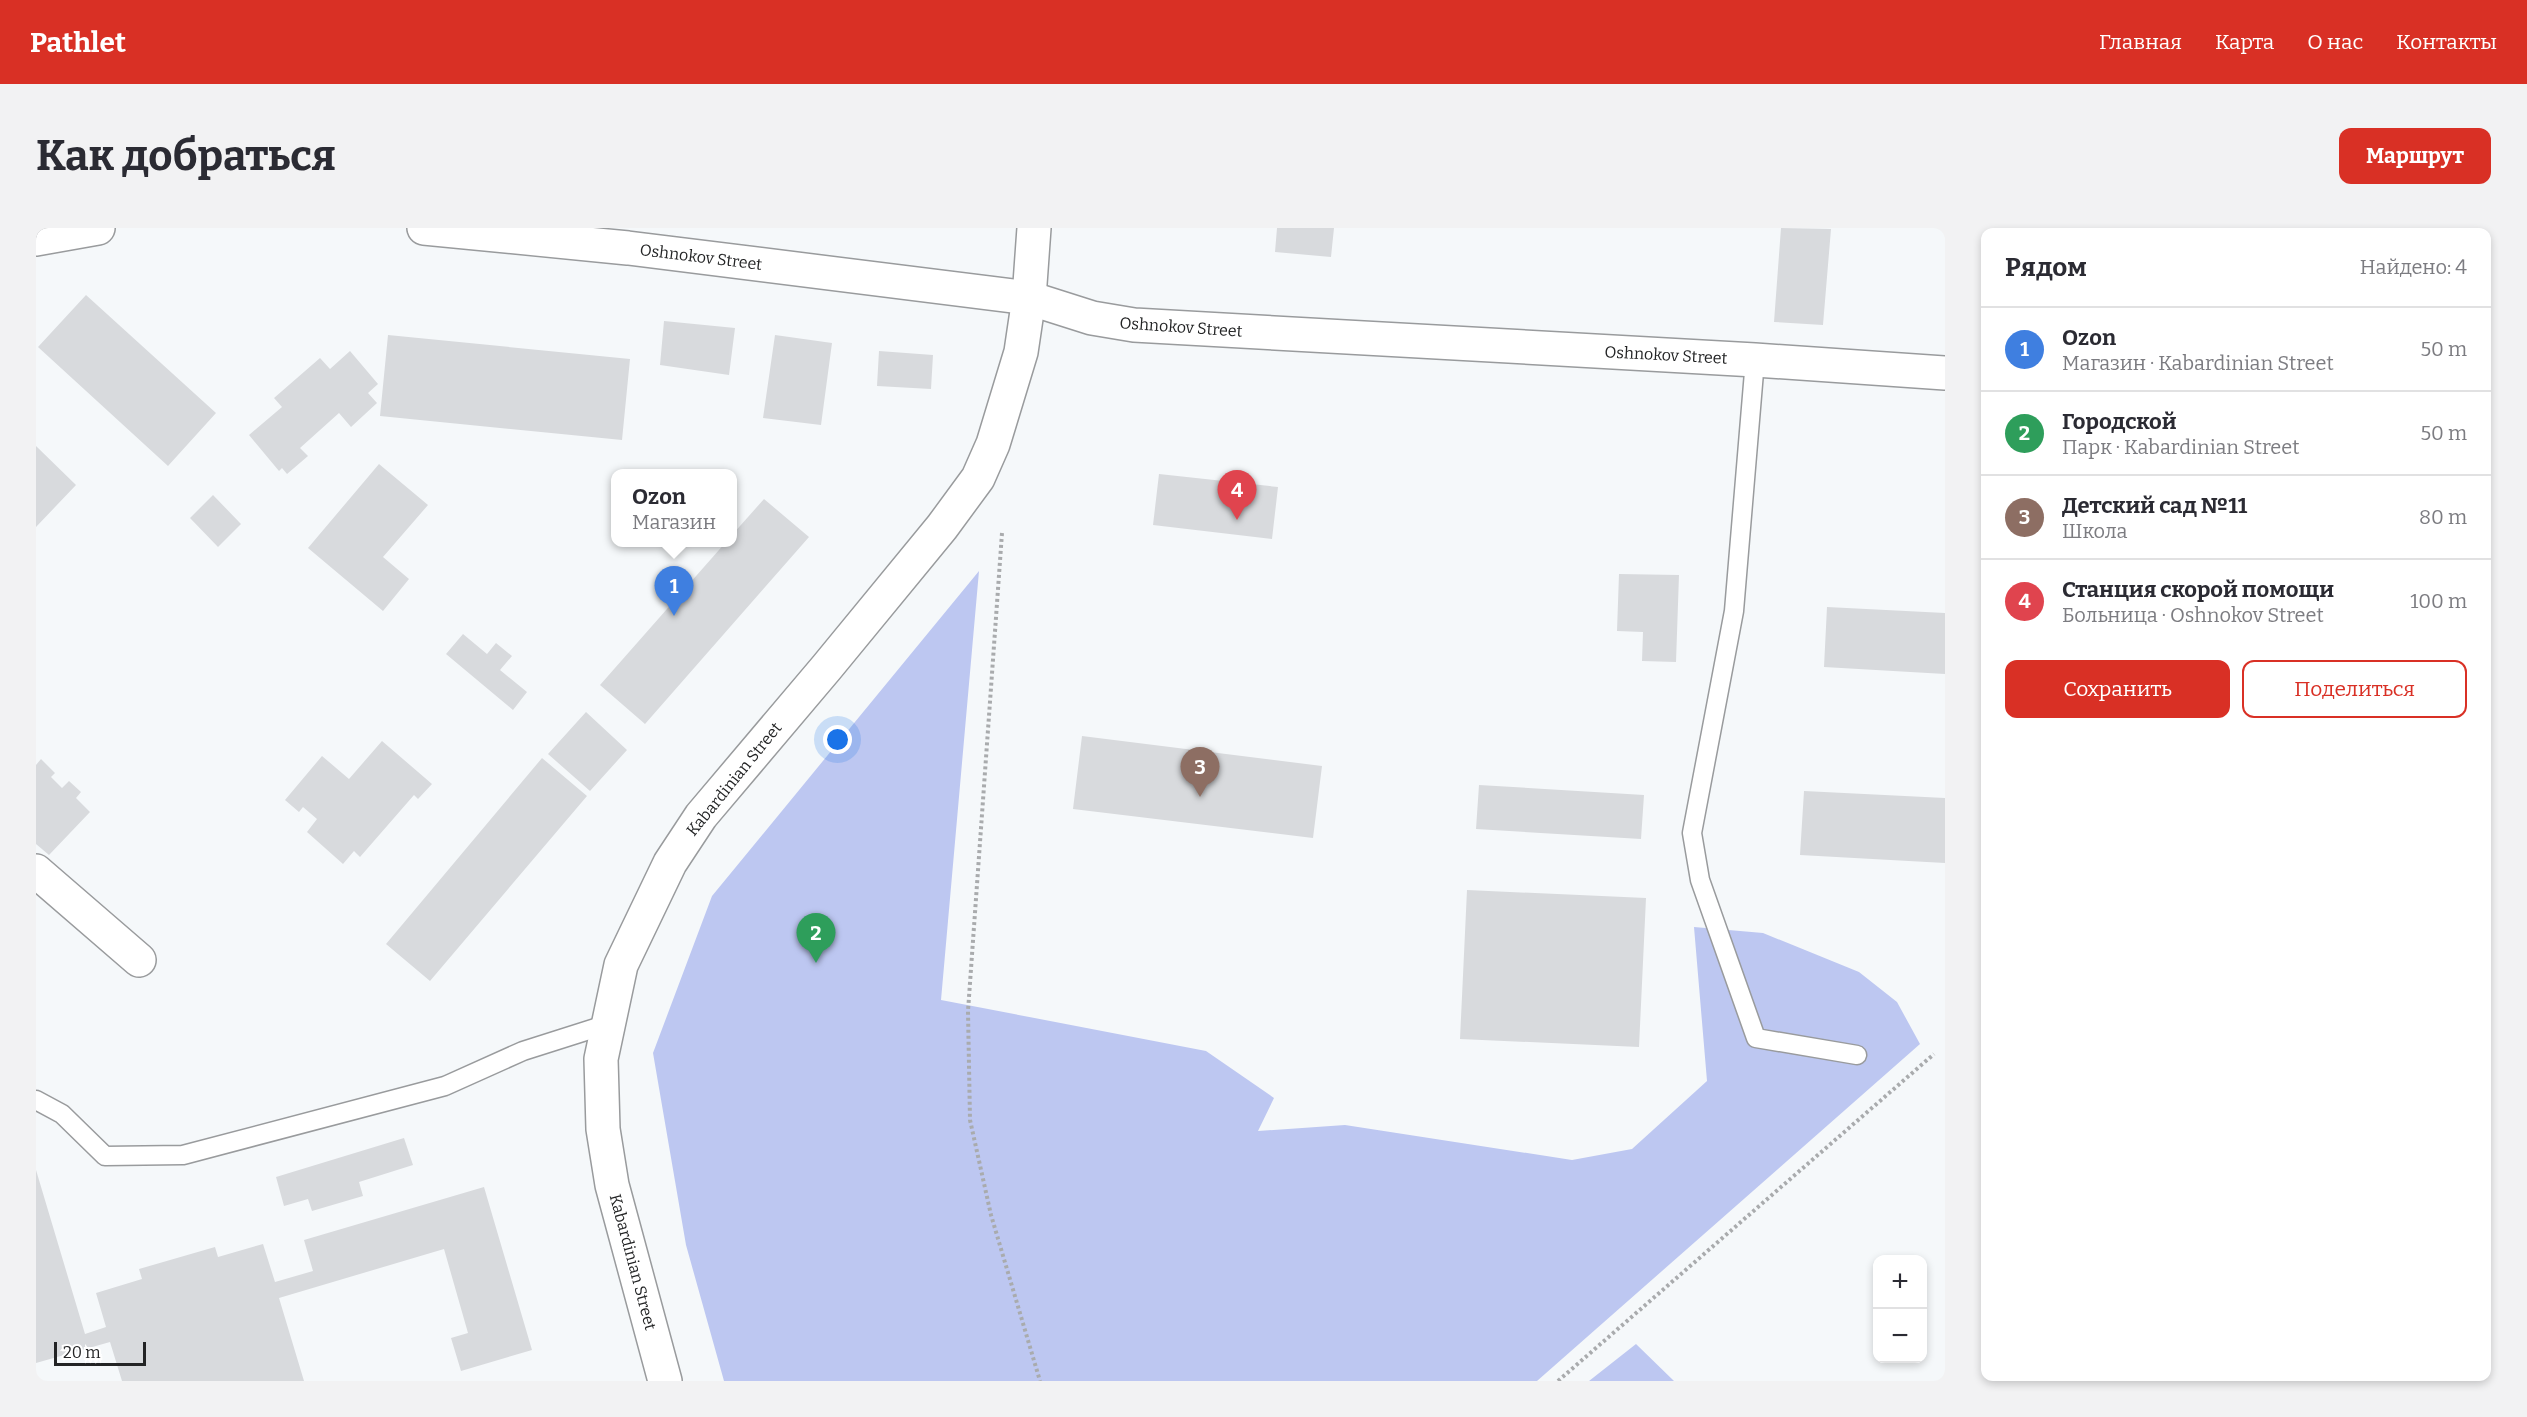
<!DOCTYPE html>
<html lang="ru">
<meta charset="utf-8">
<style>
:root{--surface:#fff;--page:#f2f2f3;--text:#2b2b33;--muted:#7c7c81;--line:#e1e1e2;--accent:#d93025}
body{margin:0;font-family:Bitter,serif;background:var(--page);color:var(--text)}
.controls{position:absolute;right:18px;bottom:18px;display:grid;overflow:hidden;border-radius:12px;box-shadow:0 3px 9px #0003}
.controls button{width:54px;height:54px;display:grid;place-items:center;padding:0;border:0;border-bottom:2px solid var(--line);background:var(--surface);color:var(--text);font:30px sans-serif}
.scale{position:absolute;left:18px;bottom:15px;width:92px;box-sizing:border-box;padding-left:6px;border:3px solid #232425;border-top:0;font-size:16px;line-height:21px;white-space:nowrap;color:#232425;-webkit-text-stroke:4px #fff;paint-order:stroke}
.you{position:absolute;left:802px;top:512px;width:21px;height:21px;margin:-15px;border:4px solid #fff;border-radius:50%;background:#1a73e8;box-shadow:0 0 0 9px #1a73e833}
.badge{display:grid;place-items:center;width:39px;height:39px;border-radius:50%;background:var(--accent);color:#fff;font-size:20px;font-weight:700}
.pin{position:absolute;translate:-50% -50px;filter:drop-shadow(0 2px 3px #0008)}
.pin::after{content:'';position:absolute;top:32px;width:21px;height:18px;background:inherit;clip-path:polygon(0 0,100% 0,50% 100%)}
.popup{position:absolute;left:575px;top:241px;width:126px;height:78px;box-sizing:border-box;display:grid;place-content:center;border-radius:12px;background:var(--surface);filter:drop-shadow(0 2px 4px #0005);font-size:20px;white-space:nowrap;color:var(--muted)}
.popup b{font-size:22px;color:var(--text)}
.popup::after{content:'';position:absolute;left:50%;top:100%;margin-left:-12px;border:12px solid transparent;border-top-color:var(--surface)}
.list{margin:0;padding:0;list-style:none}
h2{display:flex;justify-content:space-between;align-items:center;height:78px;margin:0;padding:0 24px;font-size:26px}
h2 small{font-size:20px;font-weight:400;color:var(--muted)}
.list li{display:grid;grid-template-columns:39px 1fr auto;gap:18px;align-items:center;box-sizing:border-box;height:84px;padding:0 24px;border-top:2px solid var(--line)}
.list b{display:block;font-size:22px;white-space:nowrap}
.list p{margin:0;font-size:20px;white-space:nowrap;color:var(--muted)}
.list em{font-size:20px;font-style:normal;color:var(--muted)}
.actions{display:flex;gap:12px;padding:18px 24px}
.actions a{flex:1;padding:14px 0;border:2px solid var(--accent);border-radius:12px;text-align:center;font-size:21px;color:var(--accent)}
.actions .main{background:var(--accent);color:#fff}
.map{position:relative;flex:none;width:1909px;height:1153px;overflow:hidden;border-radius:12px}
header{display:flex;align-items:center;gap:36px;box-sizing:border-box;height:84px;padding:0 30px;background:var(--accent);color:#fff}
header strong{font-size:28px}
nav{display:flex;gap:33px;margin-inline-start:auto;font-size:21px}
.intro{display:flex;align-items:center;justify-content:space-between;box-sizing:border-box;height:144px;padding:0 36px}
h1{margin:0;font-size:42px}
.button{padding:15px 27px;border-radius:12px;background:var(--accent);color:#fff;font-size:21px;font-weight:700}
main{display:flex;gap:36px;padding:0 36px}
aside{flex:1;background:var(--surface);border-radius:12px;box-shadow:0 3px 9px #0003}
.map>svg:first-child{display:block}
.green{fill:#bdc7f1}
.building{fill:#d8dadd}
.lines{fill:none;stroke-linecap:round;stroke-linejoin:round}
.service-casing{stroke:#999b9d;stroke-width:21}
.minor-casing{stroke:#999b9d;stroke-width:36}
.secondary-casing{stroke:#999b9d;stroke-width:36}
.path{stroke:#a9abad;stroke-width:4;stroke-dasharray:3 3;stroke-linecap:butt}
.service{stroke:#fff;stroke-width:18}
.minor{stroke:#fff;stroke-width:33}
.secondary{stroke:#fff;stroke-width:33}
.labels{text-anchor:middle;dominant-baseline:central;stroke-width:6;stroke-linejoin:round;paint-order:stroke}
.street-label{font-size:16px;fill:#232425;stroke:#fff}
</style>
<header>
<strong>Pathlet</strong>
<nav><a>Главная</a><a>Карта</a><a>О нас</a><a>Контакты</a></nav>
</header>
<div class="intro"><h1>Как добраться</h1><a class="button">Маршрут</a></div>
<main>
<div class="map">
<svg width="1909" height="1153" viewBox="0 0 1909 1153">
<rect width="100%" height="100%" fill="#f5f8fa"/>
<!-- green -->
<path class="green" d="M943,343L905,772L1170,823L1238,870L1222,903L1309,897L1536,932L1596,921L1671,853L1658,699L1727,705L1823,744L1861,774L1884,816L1501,1153H688L650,1017L617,825L676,668Z
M1600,1116L1638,1153H1553Z"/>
<!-- building -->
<path class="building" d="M1241,0H1298L1295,29L1239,24Z
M1745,0L1795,1L1787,97L1738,94Z
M50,67L180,185L132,238L2,119Z
M628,93L699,100L693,147L624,137Z
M352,107L594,131L586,212L344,188Z
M739,107L796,115L785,197L727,190Z
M314,123L342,156L332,165L341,175L315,199L303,185L264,220L272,228L251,246L246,240L243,243L213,207L246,179L238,170L284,130L294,141Z
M843,123L897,127L895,161L841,158Z
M0,218L40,257L0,299Z
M343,236L392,277L347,329L373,351L347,383L272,320Z
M1123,246L1242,259L1236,311L1117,297Z
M177,267L205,296L182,319L154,290Z
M728,271L773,309L609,496L564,457L690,314H696V307Z
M1583,346L1643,347L1640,434L1606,433L1607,404L1581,403Z
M1791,379L1909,385V446L1788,439Z
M427,406L451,426L460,415L476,428L464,442L491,464L477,482L410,426Z
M550,484L591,522L554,563L512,526Z
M1046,508L1286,538L1277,610L1037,581Z
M346,513L396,556L382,571L378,567L324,629L318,623L307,636L271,604L281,591L267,579L263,584L249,572L286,528L313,551Z
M506,530L551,568L394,753L350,716Z
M5,531L19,545L15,549L26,560L33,553L45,564L40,570L54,584L13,627L0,616V537Z
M1443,557L1608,567L1605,611L1440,601Z
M1768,563L1909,570V635L1764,627Z
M1431,662L1610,670L1603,819L1424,811Z
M368,910L377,937L323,954L327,968L276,983L272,971L248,978L240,949Z
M0,942L49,1106L70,1099L60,1065L106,1051L103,1041L179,1019L182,1029L227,1016L239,1054L277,1043L268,1012L448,959L496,1122L425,1143L415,1110L432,1105L408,1021L243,1070L268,1153H86L74,1114L0,1135Z"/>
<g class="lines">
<defs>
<path id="service" d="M1719,132L1698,383L1656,605L1664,652L1720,810L1821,827
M0,872L26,886L69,928L147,927L409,858L487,823L572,796"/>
<path id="minor" d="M388,0L592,20L993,70L1056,90L1098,97L1719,132L1909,145
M0,11L62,0
M0,643L103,732"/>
<path id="secondary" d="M629,1153L576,957L567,901L565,831L585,737L634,635L665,588L791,439L906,299L942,250L957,216L985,124L993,70L998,0"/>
</defs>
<!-- service casing -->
<use href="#service" class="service-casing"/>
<!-- minor casing -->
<use href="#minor" class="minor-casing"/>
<!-- secondary casing -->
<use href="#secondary" class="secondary-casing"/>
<!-- path -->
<path class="path" d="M966,305L932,783L934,892L955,987L1004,1153
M1522,1153L1898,826"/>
<!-- service -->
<use href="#service" class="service"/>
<!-- minor -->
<use href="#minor" class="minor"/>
<!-- secondary -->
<use href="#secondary" class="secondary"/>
</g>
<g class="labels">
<!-- street labels -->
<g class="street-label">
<text transform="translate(665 29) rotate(7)">Oshnokov Street</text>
<text transform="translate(1145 99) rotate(4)">Oshnokov Street</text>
<text transform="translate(1630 127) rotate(3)">Oshnokov Street</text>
<text transform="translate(698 551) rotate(-51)">Kabardinian Street</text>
<text transform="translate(597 1034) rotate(75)">Kabardinian Street</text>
</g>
</g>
</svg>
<div class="controls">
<button>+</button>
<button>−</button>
</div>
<div class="scale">20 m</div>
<div class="you"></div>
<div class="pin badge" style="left:638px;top:388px;background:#3f7fe0">1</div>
<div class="popup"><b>Ozon</b>Магазин</div>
<div class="pin badge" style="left:780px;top:735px;background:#2e9e5b">2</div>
<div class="pin badge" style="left:1164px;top:569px;background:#8d6e63">3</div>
<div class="pin badge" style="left:1201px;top:292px;background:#e0444e">4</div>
</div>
<aside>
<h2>Рядом<small>Найдено: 4</small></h2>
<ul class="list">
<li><span class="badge" style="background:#3f7fe0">1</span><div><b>Ozon</b><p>Магазин · Kabardinian Street</p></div><em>50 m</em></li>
<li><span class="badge" style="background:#2e9e5b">2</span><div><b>Городской</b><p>Парк · Kabardinian Street</p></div><em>50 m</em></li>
<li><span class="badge" style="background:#8d6e63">3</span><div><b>Детский сад №11</b><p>Школа</p></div><em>80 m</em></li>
<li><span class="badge" style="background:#e0444e">4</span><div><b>Станция скорой помощи</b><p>Больница · Oshnokov Street</p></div><em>100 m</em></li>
</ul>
<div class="actions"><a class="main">Сохранить</a><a>Поделиться</a></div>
</aside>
</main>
